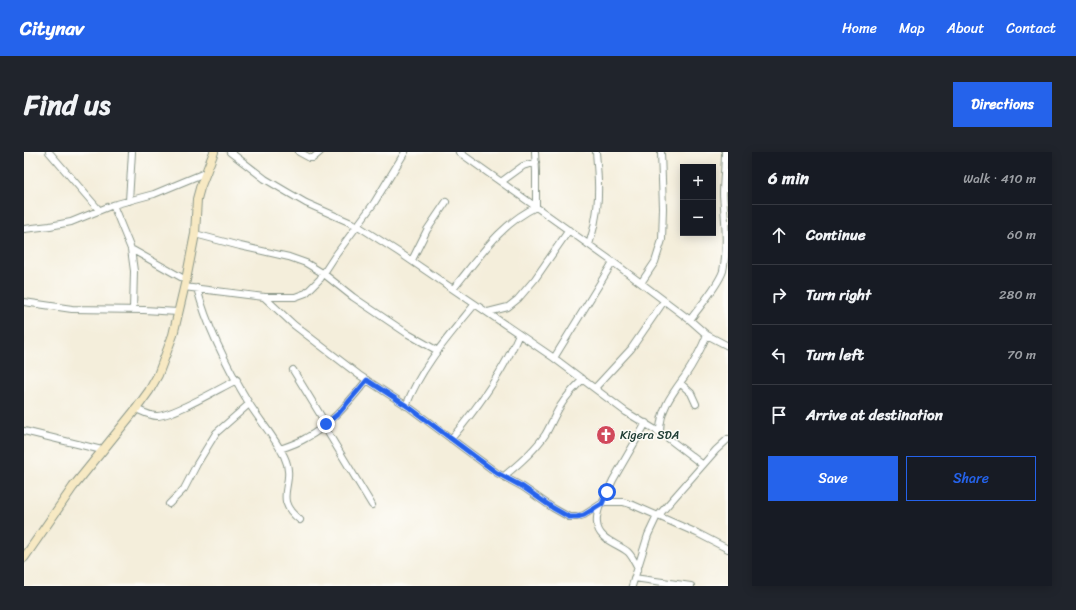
<!DOCTYPE html>
<meta charset="utf-8">
<style>
:root{--surface:#171b24;--page:#20242c;--text:#f1f3f6;--muted:#9ea1a6;--line:#363941;--accent:#2563eb}
body{margin:0;font-family:Sriracha,sans-serif;background:var(--page);color:var(--text)}
.controls{position:absolute;right:12px;top:12px;display:grid;overflow:hidden;border-radius:0px;box-shadow:0 2px 10px #0003}
.controls button{width:36px;height:36px;display:grid;place-items:center;padding:0;border:0;border-bottom:1px solid var(--line);background:var(--surface);color:var(--text);font:20px sans-serif}
.stop{position:absolute;width:12px;height:12px;margin:-9px;border:3px solid #2563eb;border-radius:50%;background:#fff}
.stop.end{background:#2563eb;border-color:#fff;box-shadow:0 1px 4px #0008}
.list{margin:0;padding:0;list-style:none}
h2{display:flex;justify-content:space-between;align-items:center;height:52px;margin:0;padding:0 16px;font-size:17px}
h2 small{font-size:13px;font-weight:400;color:var(--muted)}
.list li{display:grid;grid-template-columns:26px 1fr auto;gap:12px;align-items:center;box-sizing:border-box;height:60px;padding:0 16px;border-top:1px solid var(--line)}
.list b{display:block;font-size:15px;white-space:nowrap}
.list em{font-size:13px;font-style:normal;color:var(--muted)}
.actions{display:flex;gap:8px;padding:12px 16px}
.actions a{flex:1;padding:9px 0;border:1px solid var(--accent);border-radius:0px;text-align:center;font-size:14px;color:var(--accent)}
.actions .main{background:var(--accent);color:#fff}
.icon{flex:none;width:22px;height:22px;fill:none;stroke:currentColor;stroke-width:2;stroke-linecap:round;stroke-linejoin:round}
.map{position:relative;flex:none;width:704px;height:434px;overflow:hidden;border-radius:0px}
header{display:flex;align-items:center;gap:24px;box-sizing:border-box;height:56px;padding:0 20px;background:var(--accent);color:#fff}
header strong{font-size:19px}
nav{display:flex;gap:22px;margin-inline-start:auto;font-size:14px}
.intro{display:flex;align-items:center;justify-content:space-between;box-sizing:border-box;height:96px;padding:0 24px}
h1{margin:0;font-size:28px}
.button{padding:10px 18px;border-radius:0px;background:var(--accent);color:#fff;font-size:14px;font-weight:700}
main{display:flex;gap:24px;padding:0 24px}
aside{flex:1;background:var(--surface);border-radius:0px;box-shadow:0 2px 10px #0003}
.map>svg:first-child{display:block}
.lines{fill:none;stroke-linecap:round;stroke-linejoin:round}
.street-casing{stroke:#8a9688;stroke-width:8}
.secondary-casing{stroke:#8a9688;stroke-width:10}
.street{stroke:#fff;stroke-width:6}
.secondary{stroke:#f7e9c3;stroke-width:8}
.route{stroke:#2563eb;stroke-width:5}
.labels{text-anchor:middle;dominant-baseline:central;stroke-width:3;stroke-linejoin:round;paint-order:stroke}
.poi-label{font-size:12px;fill:#1f3d34;stroke:#fdfcf7;text-anchor:start}
</style>
<header>
<strong>Citynav</strong>
<nav><a>Home</a><a>Map</a><a>About</a><a>Contact</a></nav>
</header>
<div class="intro"><h1>Find us</h1><a class="button">Directions</a></div>
<main>
<div class="map">
<svg width="704" height="434" viewBox="0 0 704 434">
<rect width="100%" height="100%" fill="#fdfcf7"/>
<filter id="ink" filterUnits="userSpaceOnUse"><feTurbulence type="fractalNoise" baseFrequency=".025" numOctaves="2"/><feDisplacementMap in="SourceGraphic" scale="8" xChannelSelector="R" yChannelSelector="G"/><feConvolveMatrix kernelMatrix="1 2 1 2 8 2 1 2 1" color-interpolation-filters="sRGB"/></filter>
<filter id="wash" filterUnits="userSpaceOnUse"><feTurbulence type="fractalNoise" baseFrequency=".012" numOctaves="4" result="noise"/><feDisplacementMap in="SourceGraphic" scale="16" xChannelSelector="R" yChannelSelector="G"/><feGaussianBlur stdDeviation="0.9" result="paint"/><feColorMatrix in="noise" values="0 0 0 0 0 0 0 0 0 0 0 0 0 0 0 0 0 1.4 0 .05"/><feComposite in="paint" operator="in"/></filter>
<g filter="url(#wash)">
<rect width="100%" height="100%" fill="#f4eedb"/>
</g>
<g filter="url(#ink)">
<g class="lines">
<defs>
<path id="street" d="M25,0L75,58
M206,0L241,27L263,40L282,51L334,74L376,101L530,206L602,260L640,283L679,313
M275,0L286,6H289L296,0
M435,0L589,110L666,168L683,183L704,194
M477,30L499,14L512,10
M105,49L108,0
M89,53L107,97L110,119L109,158
M0,77L26,74L47,70L89,53L130,42L183,20
M171,82L216,94L265,105L282,111L300,122L329,145L384,182L414,199
M565,93C567,85 570,77 571,69C576,46 574,23 572,0
M107,97L162,128
M388,108L403,78L422,50
M617,131L631,110L638,88L639,56L637,0
M160,135L240,145H271L282,141L296,127L311,104L350,51L381,0
M173,136C183,175 205,218 226,253C237,270 251,286 260,304C274,333 246,345 276,368
M429,137C454,107 476,72 512,55V20L511,0
M240,145L270,173L335,223L386,256L473,321L499,335L529,356L545,365H553L560,363L580,350H599L609,353L673,381L704,397
M0,150L48,157L120,158L154,160
M464,160L484,155L494,147L511,127L545,78
M666,168C676,154 694,134 699,119C704,96 701,67 699,43C699,29 701,14 701,0
M530,206L589,110
M269,218L302,272
M656,231L667,241L672,252
M571,236L607,197L640,149
M382,254C397,215 425,184 451,152
M112,257C119,260 126,264 133,264C149,264 196,236 213,228
M300,274L348,353
M0,279L78,298
M636,280C636,257 648,242 661,224C670,211 677,197 683,183
M427,287C454,255 479,221 495,182
M256,297C265,294 274,291 282,286C307,273 325,250 343,228
M480,324C495,312 510,299 521,283C527,273 531,262 537,253C543,243 551,235 559,227
M145,352L160,337L173,312L192,281L225,252
M578,352L589,328L622,271
M576,353C574,359 572,365 573,371C574,388 593,391 604,400C608,404 611,410 614,416
M634,364L692,298L704,287
M610,426L667,434
M608,434L624,383L633,364"/>
<path id="secondary" d="M0,406L49,335L112,257L125,239L134,223L149,183L162,128L171,82L173,47L176,36L190,0"/>
</defs>
<!-- street casing -->
<use href="#street" class="street-casing"/>
<!-- secondary casing -->
<use href="#secondary" class="secondary-casing"/>
<!-- street -->
<use href="#street" class="street"/>
<!-- secondary -->
<use href="#secondary" class="secondary"/>
</g>
</g>
<g class="lines" filter="url(#ink)">
<!-- route -->
<path class="route" d="M302,272L315,261L343,228L386,256L473,321L499,335L529,356L545,365H553L560,363L578,352L583,340"/>
</g>
<!-- icons -->
<defs>
<symbol id="church-disc" viewBox="-11 -11 22 22"><circle r="9.5" fill="#d1495b" stroke="#fdfcf7"/><path d="M-1.2-6h2.4v3.5h3.3v2.4h-3.3V6h-2.4V-.1h-3.3v-2.4h3.3Z" fill="#fff"/></symbol>
</defs>
<g fill-rule="evenodd">
<use href="#church-disc" x="571" y="272" width="22" height="22"/>
</g>
<g class="labels">
<!-- poi labels -->
<g class="poi-label">
<text x="596" y="283">Kigera SDA</text>
</g>
</g>
</svg>
<div class="controls">
<button>+</button>
<button>−</button>
</div>
<div class="stop" style="left:583px;top:340px"></div>
<div class="stop end" style="left:302px;top:272px"></div>
</div>
<aside>
<h2>6 min<small>Walk · 410 m</small></h2>
<ul class="list">
<li><svg class="icon" aria-label="ahead" viewBox="0 0 24 24"><path d="M12 20V5M6 11l6-6 6 6"/></svg><div><b>Continue</b></div><em>60 m</em></li>
<li><svg class="icon" aria-label="right" viewBox="0 0 24 24"><path d="M7 20v-9h11M14 6l5 5-5 5"/></svg><div><b>Turn right</b></div><em>280 m</em></li>
<li><svg class="icon" aria-label="left" viewBox="0 0 24 24"><path d="M17 20v-9H6M10 6l-5 5 5 5"/></svg><div><b>Turn left</b></div><em>70 m</em></li>
<li><svg class="icon" aria-label="arrive" viewBox="0 0 24 24"><path d="M6 21V4h12l-3 4 3 4H6"/></svg><div><b>Arrive at destination</b></div></li>
</ul>
<div class="actions"><a class="main">Save</a><a>Share</a></div>
</aside>
</main>
